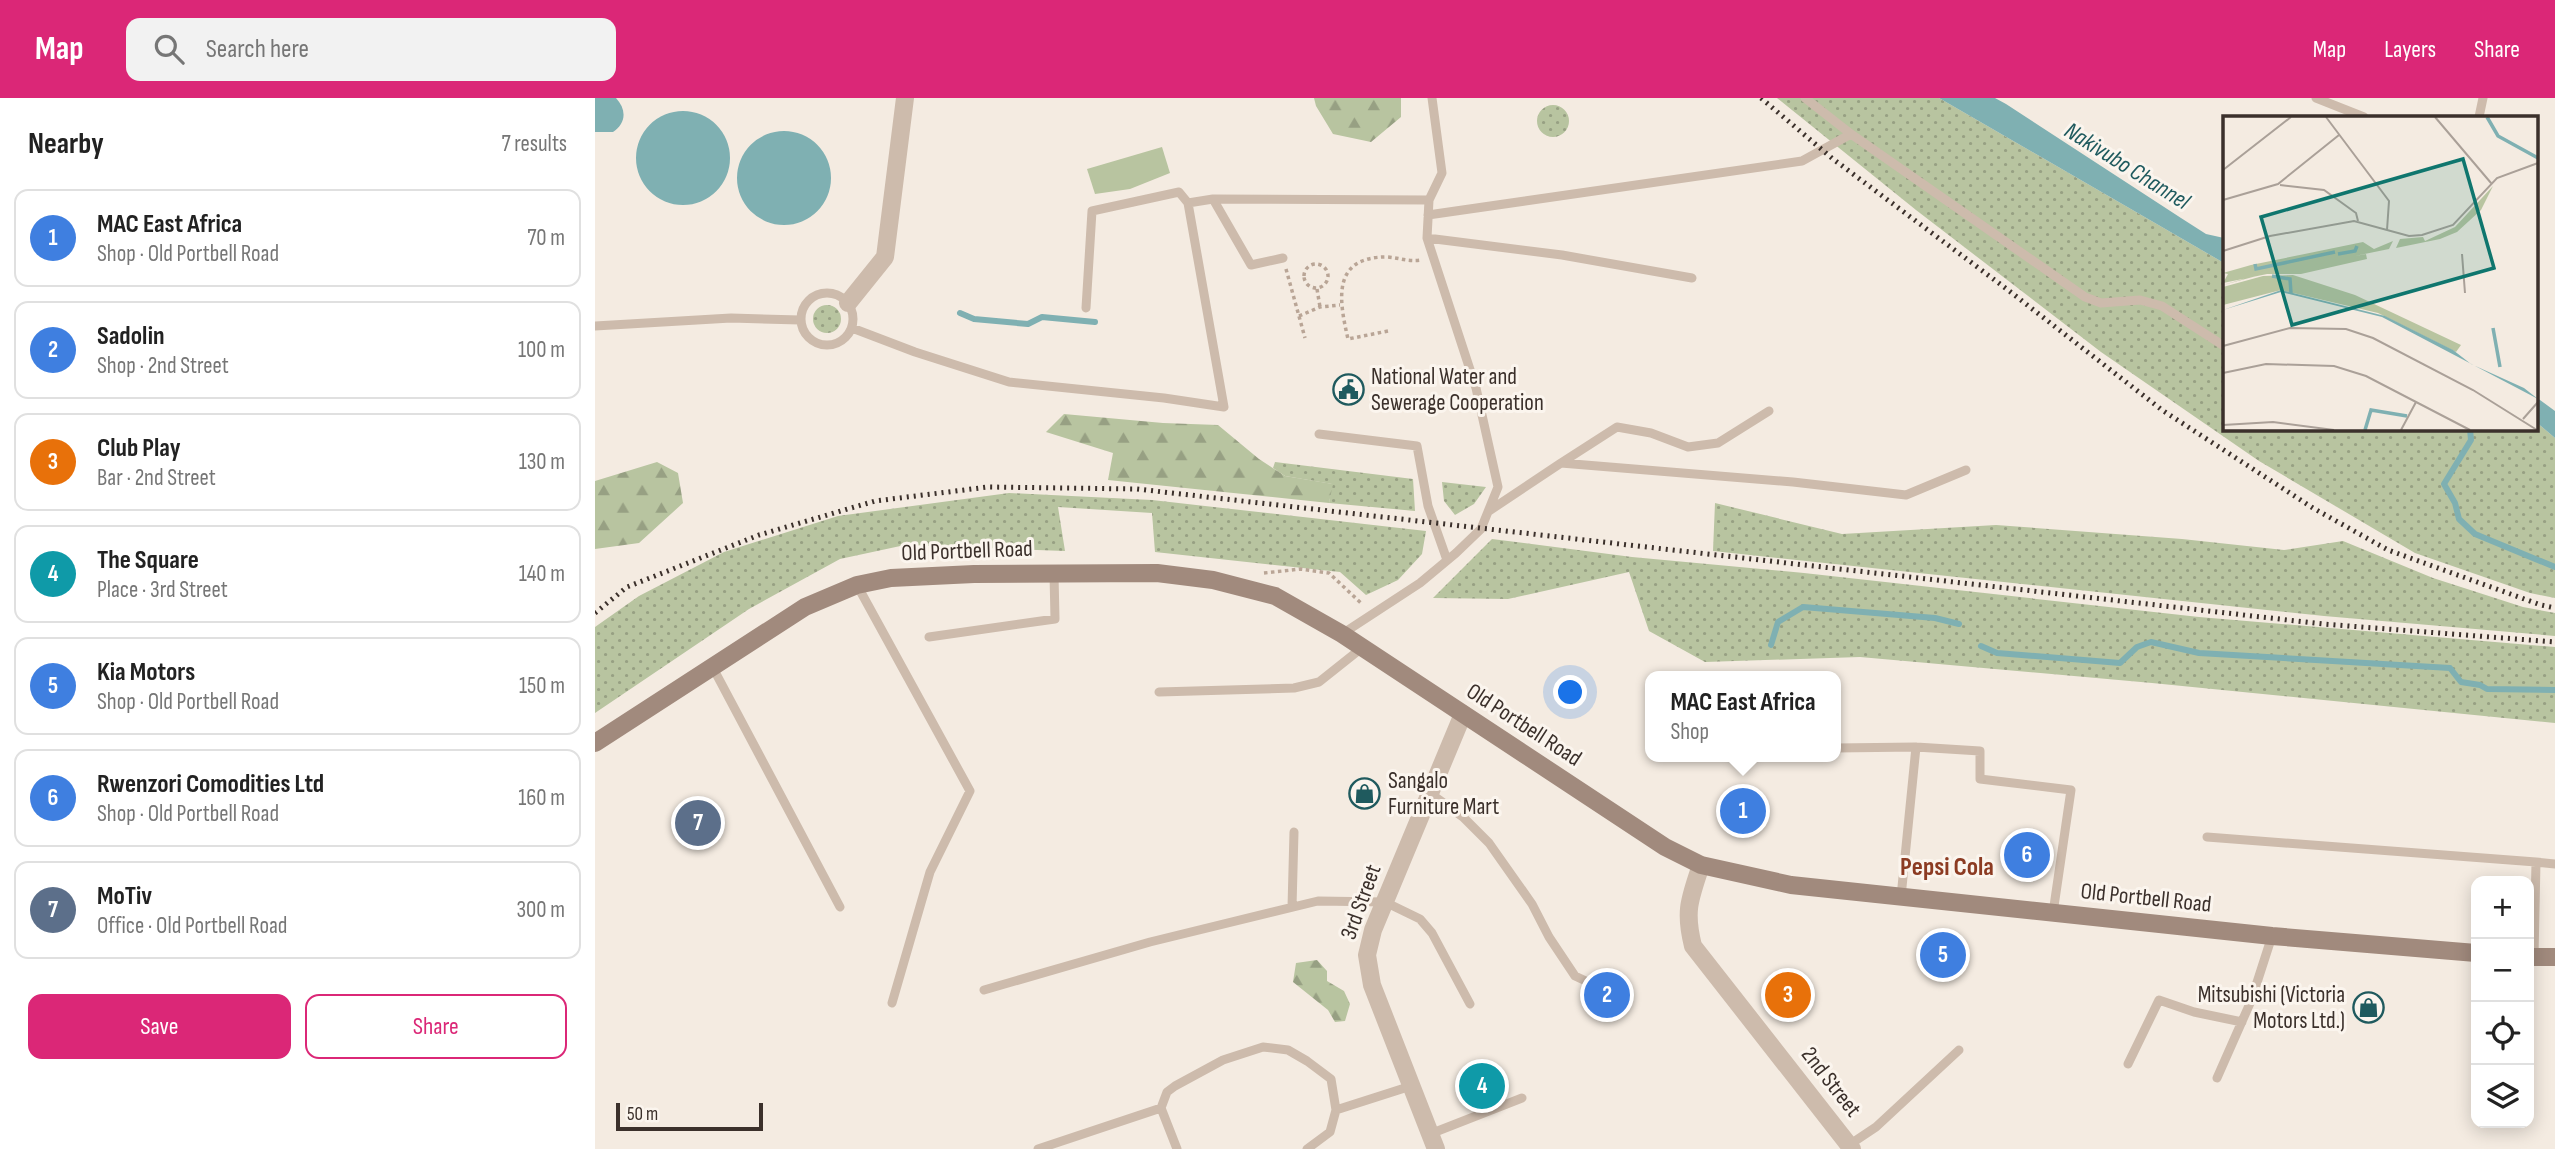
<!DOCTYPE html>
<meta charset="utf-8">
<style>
:root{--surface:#fff;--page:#f2f2f2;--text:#222;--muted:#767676;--line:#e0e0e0;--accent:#db2777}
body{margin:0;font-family:"Sofia Sans Condensed",sans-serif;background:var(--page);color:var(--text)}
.controls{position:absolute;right:21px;bottom:21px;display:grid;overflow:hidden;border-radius:14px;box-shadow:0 4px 18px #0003}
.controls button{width:63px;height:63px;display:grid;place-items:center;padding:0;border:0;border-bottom:2px solid var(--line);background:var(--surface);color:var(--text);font:35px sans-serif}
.scale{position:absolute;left:21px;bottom:18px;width:147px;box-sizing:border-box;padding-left:7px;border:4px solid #3b302b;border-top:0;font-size:19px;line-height:24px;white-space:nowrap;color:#3b302b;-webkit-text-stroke:5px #fbf5ee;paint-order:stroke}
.you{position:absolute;left:976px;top:595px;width:24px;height:24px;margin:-18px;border:5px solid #fff;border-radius:50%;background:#1a73e8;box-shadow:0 0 0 10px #1a73e833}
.badge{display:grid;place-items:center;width:46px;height:46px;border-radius:50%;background:var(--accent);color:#fff;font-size:23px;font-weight:700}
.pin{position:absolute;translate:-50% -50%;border:4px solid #fff;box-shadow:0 2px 7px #0006}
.popup{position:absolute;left:1050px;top:573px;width:196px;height:91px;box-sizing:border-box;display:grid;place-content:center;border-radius:14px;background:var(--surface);filter:drop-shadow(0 2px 5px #0005);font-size:23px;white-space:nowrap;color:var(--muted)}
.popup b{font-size:26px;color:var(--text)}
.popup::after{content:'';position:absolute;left:50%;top:100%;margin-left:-14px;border:14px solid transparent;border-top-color:var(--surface)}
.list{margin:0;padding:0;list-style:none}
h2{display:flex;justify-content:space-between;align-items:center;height:91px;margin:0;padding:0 28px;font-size:30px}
h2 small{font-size:23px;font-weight:400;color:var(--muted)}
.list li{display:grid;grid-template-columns:46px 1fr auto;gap:21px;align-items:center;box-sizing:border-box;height:98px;margin:0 14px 14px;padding:0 14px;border:2px solid var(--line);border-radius:14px}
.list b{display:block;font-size:26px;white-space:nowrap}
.list p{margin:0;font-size:23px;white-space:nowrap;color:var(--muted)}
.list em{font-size:23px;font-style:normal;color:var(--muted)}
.actions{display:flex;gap:14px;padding:21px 28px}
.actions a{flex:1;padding:16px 0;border:2px solid var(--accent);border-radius:14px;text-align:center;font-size:24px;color:var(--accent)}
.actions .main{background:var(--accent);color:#fff}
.icon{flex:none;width:38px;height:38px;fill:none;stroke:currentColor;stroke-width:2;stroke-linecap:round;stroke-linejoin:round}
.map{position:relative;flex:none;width:1960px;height:1051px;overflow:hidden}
header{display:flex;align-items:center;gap:42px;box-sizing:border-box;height:98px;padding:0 35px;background:var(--accent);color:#fff}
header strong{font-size:33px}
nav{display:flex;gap:38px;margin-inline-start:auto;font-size:24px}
.search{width:490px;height:63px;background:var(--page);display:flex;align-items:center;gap:18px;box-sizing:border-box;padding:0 24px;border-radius:14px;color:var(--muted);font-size:26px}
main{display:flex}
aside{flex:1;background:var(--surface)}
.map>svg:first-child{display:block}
.grass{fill:url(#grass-dots)}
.forest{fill:url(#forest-firs)}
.garden{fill:#b8c4a0}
.water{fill:#7fb0b2}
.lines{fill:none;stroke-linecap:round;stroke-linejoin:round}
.stream{stroke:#7fb0b2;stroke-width:6}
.path{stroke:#b9a596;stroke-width:3.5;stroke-dasharray:3.5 3.5;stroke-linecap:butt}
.lane{stroke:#cdbbac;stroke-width:9}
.street{stroke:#cdbbac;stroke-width:18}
.secondary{stroke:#a18a7d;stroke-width:18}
.rail{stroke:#3b302b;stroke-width:5;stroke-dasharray:2 5;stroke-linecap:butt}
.labels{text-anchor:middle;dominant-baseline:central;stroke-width:6;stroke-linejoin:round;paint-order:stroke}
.poi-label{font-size:23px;fill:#3b302b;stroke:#fbf5ee;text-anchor:start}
.street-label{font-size:23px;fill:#3b302b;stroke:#fbf5ee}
.water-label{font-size:24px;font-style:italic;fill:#1f5a5e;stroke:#fbf5ee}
.quarter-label{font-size:26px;font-weight:bold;fill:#8c3b22;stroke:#fbf5ee}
.inset-river{fill:none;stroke:#7fb0b2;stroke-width:3.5}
.inset-road{fill:none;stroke:#aaa098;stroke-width:2}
.view{fill:#0f766e;fill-opacity:0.15;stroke:#0f766e;stroke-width:3.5}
.inset-edge{fill:none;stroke:#3b302b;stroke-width:3.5}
</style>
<header>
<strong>Map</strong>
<div class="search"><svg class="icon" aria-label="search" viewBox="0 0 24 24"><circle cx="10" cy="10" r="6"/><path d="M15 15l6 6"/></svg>Search here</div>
<nav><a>Map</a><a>Layers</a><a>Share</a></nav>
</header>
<main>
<aside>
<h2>Nearby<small>7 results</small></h2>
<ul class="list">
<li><span class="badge" style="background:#3f7fe0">1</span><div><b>MAC East Africa</b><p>Shop · Old Portbell Road</p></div><em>70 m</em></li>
<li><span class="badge" style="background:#3f7fe0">2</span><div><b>Sadolin</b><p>Shop · 2nd Street</p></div><em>100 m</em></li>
<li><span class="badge" style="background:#e8710a">3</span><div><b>Club Play</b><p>Bar · 2nd Street</p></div><em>130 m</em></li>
<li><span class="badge" style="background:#0f9aa8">4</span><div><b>The Square</b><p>Place · 3rd Street</p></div><em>140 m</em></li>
<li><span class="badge" style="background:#3f7fe0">5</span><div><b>Kia Motors</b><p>Shop · Old Portbell Road</p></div><em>150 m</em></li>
<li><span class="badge" style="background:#3f7fe0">6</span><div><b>Rwenzori Comodities Ltd</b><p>Shop · Old Portbell Road</p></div><em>160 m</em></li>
<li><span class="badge" style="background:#5c6f8a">7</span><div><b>MoTiv</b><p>Office · Old Portbell Road</p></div><em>300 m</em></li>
</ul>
<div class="actions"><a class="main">Save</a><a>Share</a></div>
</aside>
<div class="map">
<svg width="1960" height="1051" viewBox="0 0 1960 1051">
<defs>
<pattern id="grass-dots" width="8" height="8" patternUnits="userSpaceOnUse" patternTransform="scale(1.75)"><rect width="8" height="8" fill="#b8c4a0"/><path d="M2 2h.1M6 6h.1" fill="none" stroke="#97a083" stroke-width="1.8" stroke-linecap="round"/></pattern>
<pattern id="forest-firs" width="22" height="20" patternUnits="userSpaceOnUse" patternTransform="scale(1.75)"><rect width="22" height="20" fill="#b8c4a0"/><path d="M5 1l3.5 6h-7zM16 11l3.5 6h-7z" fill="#97a083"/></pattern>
</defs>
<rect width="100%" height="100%" fill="#f4ebe1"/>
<!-- grass -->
<path class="grass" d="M1182,0H1344L1629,165V331H1941V324L1960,340V500L1935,495L1820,455L1664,363L1506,254L1321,112Z
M942 23a16 16 0 1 1 32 0a16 16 0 1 1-32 0Z
M218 221a14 14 0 1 1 28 0a14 14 0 1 1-28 0Z
M680,364L818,381L820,413L734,405L737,386L690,378L678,370Z
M847,384L891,389L879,406L860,417L849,403Z
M414,395L557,402L831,433L827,456L803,482L771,497L745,474L560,454L557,415L463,409L470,453L310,447L245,461L154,511L0,615V529L44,498L129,454L243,418Z
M1120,405L1247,436L1401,427L1587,441L1689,452L1748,443L1838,480L1928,509L1960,515V538L1729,518L1118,453Z
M897,441L1037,459L1209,475L1604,519L1960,549V625L1557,585L1265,559L1110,564L1054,533L1034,474L913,501L838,500Z"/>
<!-- forest -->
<path class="forest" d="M719,0H806V19L776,44L738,36L721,8Z
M469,316L568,325L623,327L664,361L690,378L738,386L734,405L513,382L518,355L451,334Z
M62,364L83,375L88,405L44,445L0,451V383Z
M722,862L732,873V883L749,893L755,906L750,923L740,924L733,912L698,884L701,865Z"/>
<!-- garden -->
<path class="garden" d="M567,49L575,75L535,91L500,96L492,71Z"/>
<!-- water -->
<path class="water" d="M0,0H21C32,12 31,25 18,34H0Z
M1344,0H1400L1411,6L1586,120L1611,136L1629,140V165Z
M41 60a47 47 0 1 1 94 0a47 47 0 1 1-94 0Z
M142 80a47 47 0 1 1 94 0a47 47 0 1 1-94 0Z
M1941,299L1960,313V340L1941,324Z"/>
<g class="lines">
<!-- stream -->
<path class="stream" d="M365,215L379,221L433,226L447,219L500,224
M1875,331L1876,342L1849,386L1860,405L1864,421L1880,436L1960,469
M1176,547L1183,524L1208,509L1340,520L1364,526
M1386,548L1402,555L1525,565L1542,549L1556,544L1604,555L1855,570L1866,584L1885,587L1892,591L1960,592"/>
<!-- path -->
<path class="path" d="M709 178a12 12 0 1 1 24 0a12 12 0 1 1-24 0Z
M691,171L710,240
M722,191L725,209
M704,218L725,209L745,207
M793,233L753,241C744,202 736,158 793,159C805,160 813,164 826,162
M669,475L706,471L734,475L767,506"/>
<!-- lane -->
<path class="lane" d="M1210,0L1256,36
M1721,0L1769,19
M1884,19L1888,0
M618,101L656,167L688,160
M593,105L618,101L834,102
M833,117L1207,63L1256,36L1490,199L1506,205L1545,202L1567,208L1629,248
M832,140L967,157L1097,180
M206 221a26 26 0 1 1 52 0a26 26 0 1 1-52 0Z
M0,228L136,220L205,222
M257,230L320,254L414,284L569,300L629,309L593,105L584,94L497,113L491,210
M724,336L822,348L833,408L852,462
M966,365L1022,329L1056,335L1093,349L1123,345L1174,313
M894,413L966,365L1198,384L1311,397L1371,372
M262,487L375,693L335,774L297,905
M747,536L825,485L861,455L886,431L903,389L881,290L832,140L834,102L847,75L837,0
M334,539L460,521L459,476
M117,568L245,809
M564,594L699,590L724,584L768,549
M1241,650L1321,649L1385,653V681L1476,692L1458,815
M836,696L868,719L894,745L937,806L954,839L980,878L1019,896
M1612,739L1941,764L1939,859
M1941,764L1960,766
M1306,799L1321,649
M697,809L699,734
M389,892L555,844L723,803L790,804L825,821L837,835L875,906
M1533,966L1564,902L1599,914L1647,924
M1622,980L1656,903L1677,838
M835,1036L927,1000
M1254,1047L1281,1029L1364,952
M443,1051L566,1010
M582,1051L566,1010L572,994L580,988L628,962L668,949L693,952L712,963L736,981L741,1012
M712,1051L735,1034L741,1012L816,988"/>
<!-- street -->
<path class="street" d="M253,205L290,159L310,0
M1106,767C1095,801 1089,812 1098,848L1257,1051
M841,1051L777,887L772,857L778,832L868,616"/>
<!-- secondary -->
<path class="secondary" d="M0,645L210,509L262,487L296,480L379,476L562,475L618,482L680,498L747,536L1070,749L1106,767L1196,787L1677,838L1881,855
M1934,859H1960"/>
<!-- rail -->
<path class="rail" d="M1166,0L1238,61L1413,192L1567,312L1718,410L1793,452L1946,507L1960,510
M0,515L32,489L164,437L280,403L393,389L542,391L1728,526L1960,544"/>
</g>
<!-- icons -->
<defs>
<symbol id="civic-ring" viewBox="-11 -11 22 22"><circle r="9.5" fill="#fbf5ee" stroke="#1f5a5e" stroke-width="1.5"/><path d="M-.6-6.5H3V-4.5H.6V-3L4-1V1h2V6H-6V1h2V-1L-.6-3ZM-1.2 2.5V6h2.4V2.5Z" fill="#1f5a5e"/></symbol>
<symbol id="shop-ring" viewBox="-11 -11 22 22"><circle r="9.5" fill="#fbf5ee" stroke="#1f5a5e" stroke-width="1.5"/><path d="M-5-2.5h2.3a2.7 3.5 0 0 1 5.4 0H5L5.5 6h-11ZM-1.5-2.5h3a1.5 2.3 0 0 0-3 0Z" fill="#1f5a5e"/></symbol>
</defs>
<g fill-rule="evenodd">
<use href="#civic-ring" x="736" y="274" width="35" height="35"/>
<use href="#shop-ring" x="752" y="678" width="35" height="35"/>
<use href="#shop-ring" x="1756" y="892" width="35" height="35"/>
</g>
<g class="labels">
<!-- poi labels -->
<g class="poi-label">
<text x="776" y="279">National Water and<tspan x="776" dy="26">Sewerage Cooperation</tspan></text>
<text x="793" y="683">Sangalo<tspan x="793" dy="26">Furniture Mart</tspan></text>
<text x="1750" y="897" text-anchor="end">Mitsubishi (Victoria<tspan x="1750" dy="26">Motors Ltd.)</tspan></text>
</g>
<!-- street labels -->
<g class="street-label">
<text transform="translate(372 453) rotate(-2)">Old Portbell Road</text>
<text transform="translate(929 627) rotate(33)">Old Portbell Road</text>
<text transform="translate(1551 800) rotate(6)">Old Portbell Road</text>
<text transform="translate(766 804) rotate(-70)">3rd Street</text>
<text transform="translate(1236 984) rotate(52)">2nd Street</text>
</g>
<!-- water labels -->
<g class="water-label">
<text transform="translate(1532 68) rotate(32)">Nakivubo Channel</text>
</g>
<!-- quarter labels -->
<g class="quarter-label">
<text x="1352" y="769">Pepsi Cola</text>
</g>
</g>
<!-- overview -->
<g transform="translate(1628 18)">
<rect width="315" height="315" fill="#f4ebe1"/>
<path d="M270,70L258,94L234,116L217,123L173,132L177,123L200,121L202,125L232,111ZM170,125L166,133L0,167L5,158L0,157L28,149L140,126L151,133ZM143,138L144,143L78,158H41L0,169L47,155ZM70,159L132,179L238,229L233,236L155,197L58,174L0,189V171L40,160Z" fill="#b8c4a0"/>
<path d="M58,174L162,200L230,234L248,248L301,272L315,283L159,201L58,176L0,194Z" fill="#7fb0b2"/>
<path class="inset-river" d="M264,1L275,20L315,42M115,138L132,135L134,130M32,148L33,153L112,136M49,160L67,163L68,177M270,212L277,251M142,314L148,294L184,300"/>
<path class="inset-road" d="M103,1L166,85L164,114M212,1L268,67M0,54L68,1M57,69L101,74L133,97L135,105M0,84L55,68L116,19M0,135L47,120L131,105L186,120L199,119L230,109L274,62L315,47M239,138L242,177M0,230L67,212L123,213L150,222L250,274L314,314M0,257L43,248L111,250L143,260L247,314M300,303L315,286M0,309L50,306L111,314M178,314L193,286"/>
<path class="view" d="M240,43L271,152L69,209L38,101Z"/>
<rect width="315" height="315" class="inset-edge"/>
</g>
</svg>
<div class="controls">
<button>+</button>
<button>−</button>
<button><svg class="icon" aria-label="locate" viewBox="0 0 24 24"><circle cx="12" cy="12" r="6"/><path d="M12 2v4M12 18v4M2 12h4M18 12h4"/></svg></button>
<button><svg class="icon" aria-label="layers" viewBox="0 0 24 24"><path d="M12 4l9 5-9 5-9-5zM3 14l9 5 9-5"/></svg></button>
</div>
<div class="scale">50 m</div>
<div class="you"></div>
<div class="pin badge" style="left:1148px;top:713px;background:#3f7fe0">1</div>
<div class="popup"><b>MAC East Africa</b>Shop</div>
<div class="pin badge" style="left:1012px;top:897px;background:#3f7fe0">2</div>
<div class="pin badge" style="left:1193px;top:897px;background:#e8710a">3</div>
<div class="pin badge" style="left:887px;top:988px;background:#0f9aa8">4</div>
<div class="pin badge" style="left:1348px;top:857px;background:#3f7fe0">5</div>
<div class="pin badge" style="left:1432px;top:757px;background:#3f7fe0">6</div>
<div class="pin badge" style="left:103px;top:725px;background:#5c6f8a">7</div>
</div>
</main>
